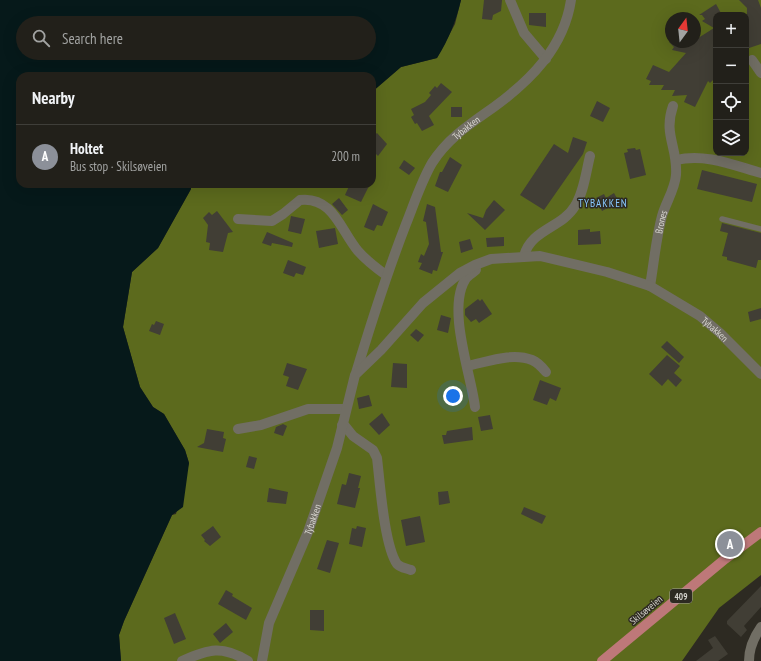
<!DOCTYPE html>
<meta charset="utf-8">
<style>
:root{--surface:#22201a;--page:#2e2d27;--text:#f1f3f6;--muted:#a2a3a2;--line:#3f3e39;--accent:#8c9099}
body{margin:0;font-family:"PT Sans Narrow",sans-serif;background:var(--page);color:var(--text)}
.controls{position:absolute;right:12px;top:12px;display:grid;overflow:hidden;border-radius:8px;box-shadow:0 4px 16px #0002}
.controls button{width:36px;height:36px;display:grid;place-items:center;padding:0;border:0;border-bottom:1px solid var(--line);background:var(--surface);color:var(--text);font:20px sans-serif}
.compass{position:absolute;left:665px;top:12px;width:36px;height:36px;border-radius:50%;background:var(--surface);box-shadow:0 4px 16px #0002;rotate:15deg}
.you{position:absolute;left:453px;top:396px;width:14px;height:14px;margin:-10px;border:3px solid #fff;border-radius:50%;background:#1a73e8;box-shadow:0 0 0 6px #1a73e833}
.badge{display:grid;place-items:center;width:26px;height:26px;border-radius:50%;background:var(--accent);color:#fff;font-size:13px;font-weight:700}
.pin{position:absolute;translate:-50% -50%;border:2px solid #fff;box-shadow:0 1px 4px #0006}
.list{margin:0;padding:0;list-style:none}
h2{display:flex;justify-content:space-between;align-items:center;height:52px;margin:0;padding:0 16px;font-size:17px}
h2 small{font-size:13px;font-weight:400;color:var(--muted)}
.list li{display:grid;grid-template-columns:26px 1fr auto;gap:12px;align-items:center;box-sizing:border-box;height:64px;padding:0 16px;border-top:1px solid var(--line)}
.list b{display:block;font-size:15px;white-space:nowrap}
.list p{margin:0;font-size:13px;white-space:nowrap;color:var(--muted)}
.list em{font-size:13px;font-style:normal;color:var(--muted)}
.icon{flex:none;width:22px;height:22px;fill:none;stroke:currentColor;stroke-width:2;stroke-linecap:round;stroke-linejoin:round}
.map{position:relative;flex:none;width:761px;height:661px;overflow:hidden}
.search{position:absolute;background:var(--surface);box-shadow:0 4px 16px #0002;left:16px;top:16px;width:360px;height:44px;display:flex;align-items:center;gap:10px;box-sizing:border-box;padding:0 14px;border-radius:22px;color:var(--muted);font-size:15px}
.panel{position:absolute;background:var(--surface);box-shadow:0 4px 16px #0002;left:16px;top:72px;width:360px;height:116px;border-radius:12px}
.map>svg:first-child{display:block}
.forest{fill:#5c6a1d;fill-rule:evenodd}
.water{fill:#06191a;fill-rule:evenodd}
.building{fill:#413e35}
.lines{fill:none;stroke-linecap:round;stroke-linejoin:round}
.service{stroke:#716e64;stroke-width:5.5}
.minor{stroke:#716e64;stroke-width:10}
.primary{stroke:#be7879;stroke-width:10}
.labels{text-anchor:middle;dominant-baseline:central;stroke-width:3;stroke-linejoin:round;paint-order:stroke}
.shield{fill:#2d2a22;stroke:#a4a29b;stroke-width:1}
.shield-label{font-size:9px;font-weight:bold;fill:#d7d5cf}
.street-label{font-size:10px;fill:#d7d5cf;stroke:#2d2a22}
.neighbourhood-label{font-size:11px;letter-spacing:1px;fill:#88c7fc;stroke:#2d2a22}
</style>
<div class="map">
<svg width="761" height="661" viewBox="0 0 761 661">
<rect width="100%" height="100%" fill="#2d2a22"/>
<!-- forest -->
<path class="forest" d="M461,0H761V575L719,608L682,661H121L119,635L124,621L172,515L176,514L189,463L185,450L164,414L153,407L140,387L123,327L132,272L158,248L191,189V184H372V92L401,67L437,58L455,24ZM716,15H746V153H716ZM671,18H695V42H671Z"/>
<!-- water -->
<path class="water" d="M0,0H461C456,21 449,39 437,58L401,67L372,92V76H20V184H191V189L158,248L132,272L123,327L140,387L153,407L164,414L185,450L189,463L183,507L172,515L124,621L119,635L121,661H0ZM23,23H369V53H23Z"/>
<!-- building -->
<path class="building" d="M484,0H502L501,11L493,15L492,20L482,19Z
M739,0H758L761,8V44L746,49L747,8Z
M716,4L722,15H716V77L710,83L708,81L695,107L684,102L687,95L672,96L675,90H661L664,85H649L651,81L646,79L653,65L669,72L686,53L672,50L674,47L669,42H695V40L714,28L702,21L705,19L702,15H699Z
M529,13H546V27L529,25Z
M441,83L452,92L429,116L434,125L422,131L417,123L415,124L411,117L414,115L411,109L425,102L431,95L429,93L435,86L437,88Z
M597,101L610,108L603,122L590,116Z
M451,107H462V117H451Z
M377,133L387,144L378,156L376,154L372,157V137Z
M573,137L587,142L583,154L544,210L520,195L554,144L568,153Z
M635,148L636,150L640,149L646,175L630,179L624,153L628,152L627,149Z
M450,157L462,165L448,192L435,186L440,172H442Z
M404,160L415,168L409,175L399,168Z
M702,170L757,184L752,202L697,189Z
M350,184H370L361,202L345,195Z
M614,193L619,202L602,211L596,198L604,194L606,198Z
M339,198L348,210L342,215L332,204Z
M494,200L505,210L485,230L467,213L483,218L486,210Z
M373,204L388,212L382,226L377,225L374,231L364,227Z
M427,204L435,207L441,252H443L437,271L433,270L432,274L419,269L422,263L418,262L421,254L424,256L429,244L426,222L423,221Z
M217,211L233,232L228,233L223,252L209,250L210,243L206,242L208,225L203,218L209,212L212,215Z
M291,216L305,219L301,234L288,231Z
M722,223L761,233V260H758L756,268L727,260V257L722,256L728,233L720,231Z
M335,228L338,244L319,248L316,231Z
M590,229V232L600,231L601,244L578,245V230Z
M267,232L293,243L292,247L272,243L271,246L262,243Z
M504,237V246L487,247L486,238Z
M470,239L473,249L461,253L459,242Z
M288,260L306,267L303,275L296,273L294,277L283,273Z
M478,299L480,301L482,299L492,314L479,323L476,319L471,322L465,315V309Z
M761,308V319L750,322L748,312Z
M441,315L451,318L448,333L437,330Z
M156,321L164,324L160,335L149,331L152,324L154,325Z
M416,329L424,335L418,342L410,335Z
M667,341L684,357L679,363L661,347Z
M667,355L680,366L674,373L682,380L676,387L668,379L662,386L649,374Z
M287,363L307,369L298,390L286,386L289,377L283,375Z
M393,363L407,364V388L391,387Z
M540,380L561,388L556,401L550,398L547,405L533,400Z
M369,395L372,406L359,409L357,398Z
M382,413L390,425L379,435L369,424Z
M490,415L493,429L481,431L478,417Z
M283,424L287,426L283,436L274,433L276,427Z
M472,427L473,440L444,444L442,435H446L447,431Z
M207,429L224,432L223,438L226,439L223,452L197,447L204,443Z
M249,456L257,458L254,469L246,467Z
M349,473L361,476L358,488H360L355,508L337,504L342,484L346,485Z
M269,488L288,492L286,504L267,502Z
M448,491L450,503L439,505L438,492Z
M524,507L546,516L542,524L521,514Z
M420,516L425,542L406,546L401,520Z
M213,526L221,537L210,546L204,541L205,540L201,535Z
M357,526L366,528L362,547L349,544L352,528L356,529Z
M327,540L339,543L330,573L317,569Z
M761,586V607L744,626L747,630L741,637L727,624V621Z
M226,590L233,594L232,596L252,608L246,620L218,604Z
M310,610H324V631L310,630Z
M175,613L186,639L174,644L164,618Z
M226,623L233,632L220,643L213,634Z
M715,636L728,654L718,661H696L713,648L708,640Z"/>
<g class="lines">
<!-- service -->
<path class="service" d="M722,219L761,229"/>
<!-- minor -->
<g class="minor">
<path d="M510,0L524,33L546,59"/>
<path d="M752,60L761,73"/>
<path d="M676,160C705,153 733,165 761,173"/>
<path d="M238,219L272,221L283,214L300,200C333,196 341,231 358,251C366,260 376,268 386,275"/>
<path d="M524,256C531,229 562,228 575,206C584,192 586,172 590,156"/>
<path d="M475,266L476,270C473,273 467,276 465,280C447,310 471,374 475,407"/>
<path id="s1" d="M650,286C654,263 656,238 662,216C666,202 675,189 676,175C678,147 663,135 673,106"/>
<path d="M467,366C487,362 512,352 532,360C537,362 542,367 546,372"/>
<path id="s2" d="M356,373C371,323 387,273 406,224C414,204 421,182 432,163C448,138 470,124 494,107C531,80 564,47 571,0"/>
<path d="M342,425L345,426L353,436L373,450L377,458C380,482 384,545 397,564C401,568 406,568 411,570"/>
<path d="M238,429L261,425L308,409H346"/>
<path d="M182,661C209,649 222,645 248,661"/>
<path id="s3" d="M262,661L269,623L308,532L337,448L355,375L381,350L423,303L460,273L475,265L491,259L540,256L607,272L650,286L700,316L720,333L761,374"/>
<path d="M749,661C749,648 754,637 761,627"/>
</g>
<!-- primary -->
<path class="primary" d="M602,661L725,559L761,532"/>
</g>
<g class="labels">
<!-- shield labels -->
<rect class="shield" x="670" y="589" width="22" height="14" rx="3"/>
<g class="shield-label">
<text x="681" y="596">409</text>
</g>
<!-- street labels -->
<g class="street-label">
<text stroke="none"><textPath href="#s2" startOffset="273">Tybakken</textPath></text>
<text stroke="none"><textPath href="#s1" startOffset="65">Brones</textPath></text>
<text stroke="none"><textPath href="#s3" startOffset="724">Tybakken</textPath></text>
<text stroke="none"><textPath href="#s3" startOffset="151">Tybakken</textPath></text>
<text transform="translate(646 610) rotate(-40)">Skilsøveien</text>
</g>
<!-- neighbourhood labels -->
<g class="neighbourhood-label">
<text x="603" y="203">TYBAKKEN</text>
</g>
</g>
</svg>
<div class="controls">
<button>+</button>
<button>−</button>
<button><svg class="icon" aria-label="locate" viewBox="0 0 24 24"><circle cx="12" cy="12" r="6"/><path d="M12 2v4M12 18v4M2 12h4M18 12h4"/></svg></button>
<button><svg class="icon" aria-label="layers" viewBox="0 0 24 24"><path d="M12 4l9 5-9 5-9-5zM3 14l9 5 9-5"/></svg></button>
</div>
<svg class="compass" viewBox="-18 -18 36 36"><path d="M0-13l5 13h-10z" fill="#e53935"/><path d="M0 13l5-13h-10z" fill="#a2a3a2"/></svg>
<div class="you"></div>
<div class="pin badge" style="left:730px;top:544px">A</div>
<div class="search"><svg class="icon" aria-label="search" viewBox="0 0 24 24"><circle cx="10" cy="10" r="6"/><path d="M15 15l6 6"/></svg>Search here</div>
<section class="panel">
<h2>Nearby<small></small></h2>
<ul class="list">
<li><span class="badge">A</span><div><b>Holtet</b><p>Bus stop · Skilsøveien</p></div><em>200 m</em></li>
</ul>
</section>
</div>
